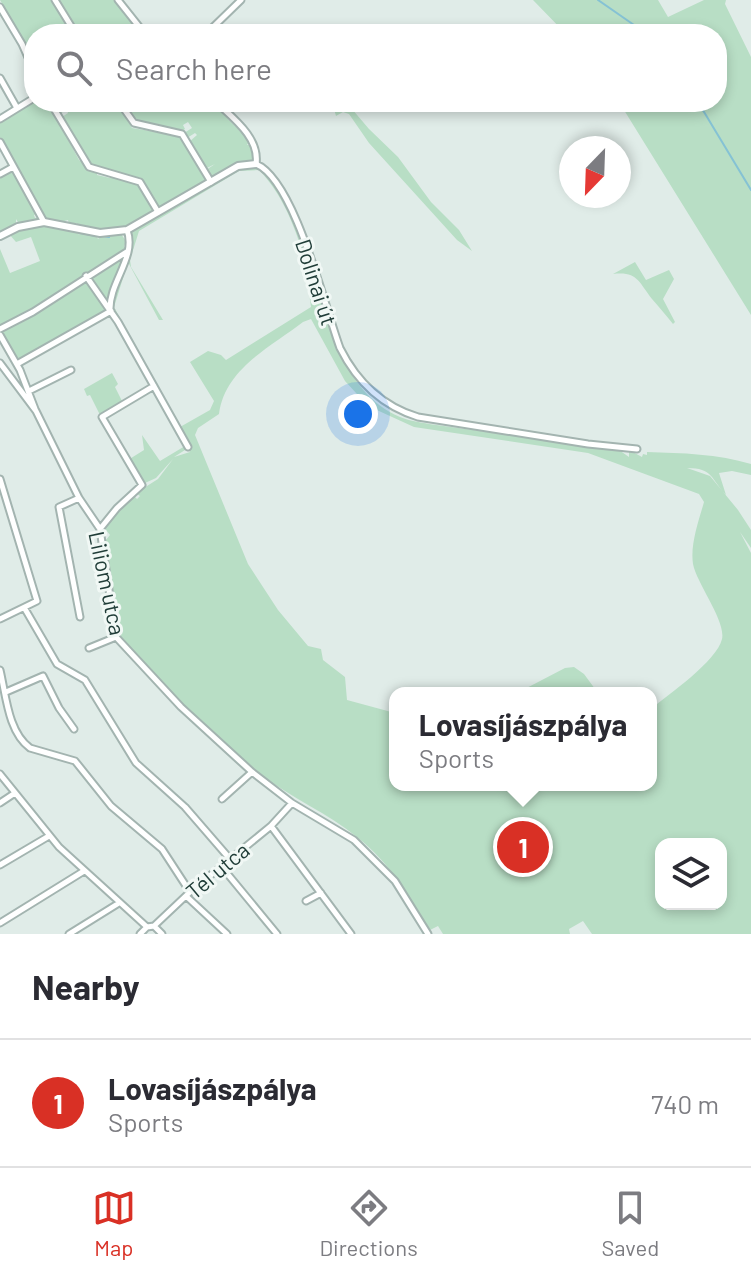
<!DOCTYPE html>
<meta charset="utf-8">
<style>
:root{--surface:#fff;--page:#f7f7f7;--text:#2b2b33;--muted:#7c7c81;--line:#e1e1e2;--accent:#d93025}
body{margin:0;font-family:Barlow,sans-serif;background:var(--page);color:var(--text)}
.controls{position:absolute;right:24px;bottom:24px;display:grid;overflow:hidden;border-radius:16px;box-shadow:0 4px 12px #0003}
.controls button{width:72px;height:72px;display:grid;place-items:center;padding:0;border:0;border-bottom:2px solid var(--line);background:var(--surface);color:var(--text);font:40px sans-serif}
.compass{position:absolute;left:559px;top:136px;width:72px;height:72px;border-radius:50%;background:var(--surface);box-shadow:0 4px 12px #0003;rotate:203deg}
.you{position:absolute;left:358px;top:414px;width:28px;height:28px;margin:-20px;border:6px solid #fff;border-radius:50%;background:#1a73e8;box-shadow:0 0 0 12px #1a73e833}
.badge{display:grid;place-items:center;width:52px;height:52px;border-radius:50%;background:var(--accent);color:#fff;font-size:26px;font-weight:700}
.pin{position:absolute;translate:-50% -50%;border:4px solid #fff;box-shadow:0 2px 8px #0006}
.popup{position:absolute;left:389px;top:687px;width:268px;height:104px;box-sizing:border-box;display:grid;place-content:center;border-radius:16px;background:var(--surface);filter:drop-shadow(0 2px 6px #0005);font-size:26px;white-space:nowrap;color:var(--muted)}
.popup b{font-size:30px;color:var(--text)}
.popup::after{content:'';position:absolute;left:50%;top:100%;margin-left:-16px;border:16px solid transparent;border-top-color:var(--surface)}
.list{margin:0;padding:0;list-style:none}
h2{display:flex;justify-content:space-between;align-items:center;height:104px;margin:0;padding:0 32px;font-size:34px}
h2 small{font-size:26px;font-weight:400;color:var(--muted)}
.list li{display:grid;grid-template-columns:52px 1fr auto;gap:24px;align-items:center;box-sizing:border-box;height:128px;padding:0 32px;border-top:2px solid var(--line)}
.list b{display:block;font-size:30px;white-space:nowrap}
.list p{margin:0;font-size:26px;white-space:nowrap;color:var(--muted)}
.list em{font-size:26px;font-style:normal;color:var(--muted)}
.icon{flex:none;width:44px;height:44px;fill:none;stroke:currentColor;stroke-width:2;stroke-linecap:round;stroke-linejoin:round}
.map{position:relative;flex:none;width:751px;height:934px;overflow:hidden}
.search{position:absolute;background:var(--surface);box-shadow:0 4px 12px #0003;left:24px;right:24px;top:24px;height:88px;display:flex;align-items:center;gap:20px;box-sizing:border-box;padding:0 28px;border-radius:32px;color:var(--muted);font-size:30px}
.sheet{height:232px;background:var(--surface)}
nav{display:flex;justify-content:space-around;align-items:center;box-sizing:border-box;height:112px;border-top:2px solid var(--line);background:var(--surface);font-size:22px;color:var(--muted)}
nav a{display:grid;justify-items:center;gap:4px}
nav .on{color:var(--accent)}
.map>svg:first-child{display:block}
.green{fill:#b8dec5;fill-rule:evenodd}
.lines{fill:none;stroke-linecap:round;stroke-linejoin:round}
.stream{stroke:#85c2d4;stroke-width:2}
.minor-casing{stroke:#a3b4b0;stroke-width:9}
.tertiary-casing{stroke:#a3b4b0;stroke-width:10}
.minor{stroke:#fff;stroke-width:5}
.tertiary{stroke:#fff;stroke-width:6}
.labels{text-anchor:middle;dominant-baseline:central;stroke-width:6;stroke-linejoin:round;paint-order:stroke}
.street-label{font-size:22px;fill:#203d38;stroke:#f1f8f5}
</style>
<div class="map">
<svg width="751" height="934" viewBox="0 0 751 934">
<rect width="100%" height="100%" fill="#e0ece8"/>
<!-- green -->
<path class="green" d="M0,0H53L72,34H34V67L28,50Z
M57,0H116L141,33L81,34Z
M533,0H658L668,17L704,0H726L725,4L751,57V315L619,102H717V34H566Z
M34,101L48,102L79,160L97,172V175L110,178L111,175L138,183L153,212C127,227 116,232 85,229L86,226L83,225L81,228L76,226L77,223L69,224L68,220L61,222L44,217L0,137V121Z
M52,102H117L132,128L181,136L206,181L158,207L153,198L154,196H151L141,178L90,165L71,134L73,133L69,131L62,117L68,113L67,110L59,114Z
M122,102H211L245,136L249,142L247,145H250L255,153L254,160L211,178L206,170L215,164L205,169L189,142L197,135L195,133L187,138L184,133L192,128L188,122L183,125L185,129L182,131L141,124L140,121L135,122L132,116L130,117L131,114Z
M332,102H346L369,129L398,157L431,202L459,230L472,251L457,240L369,143L349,114L343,112L336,116Z
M257,166C271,174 279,189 286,204C321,270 325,385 400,417C409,421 420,422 429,424L619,450L629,457V450L642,457L643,454L647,455V452C682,453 718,454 751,464V475L732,471L719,473L726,495C711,479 713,468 687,468L710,476L738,510L751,530V548L740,532L751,553V934H592L583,921L569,929L570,934H443L438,926L430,930C409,896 389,862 358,838C328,813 291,798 260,774C210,736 169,692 127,647L125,641L117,636L105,541L110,535L106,530L102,534L101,530L118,509L133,495L137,499L140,496L136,493L158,479L173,459L156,478L145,483L128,460L144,450L142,435L160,461L185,446V450L174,457L190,452L180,427L210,410L214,401L190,362L208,351L221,355L226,360L311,307L309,293L314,289C301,247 290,202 259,170L239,171L139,231L130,260L131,267L163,320H159L128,262L114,307L130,336C99,300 119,287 131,250C133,244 131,237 130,231L238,168ZM311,319L345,381L368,406L414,427L588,453L699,494L704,502C699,520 690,544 693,564C697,584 726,621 722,639C717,661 669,694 651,709V785H395V713L347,700L345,677L323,660L321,649L308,646L278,610L248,564L195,435L198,428L219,414C225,369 269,348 303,322ZM661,844H721V904H661Z
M12,170L38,213L34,215L35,218L39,217V220L19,224L16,219V225L0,233V176Z
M44,224L78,231L79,235L80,232L96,235L98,239L101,236L121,234L126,241L124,247L127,246L125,250L0,328V249L10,273L40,261L31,237L16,242L9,234L21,228Z
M123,257L109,308L89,278Z
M635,262L646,280L669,270L674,279L663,299L675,322L673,324C666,315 659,307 652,299C639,282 637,271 613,274Z
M85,278L89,282L87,285L94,289V294H97L108,310L17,361L1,330Z
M112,373L118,384L115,387L123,403L100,415L90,395L87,396L84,389Z
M574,667L584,674L598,693H517L565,668Z"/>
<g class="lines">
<!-- stream -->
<path class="stream" d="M598,0L647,34
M698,102L751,190
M81,233L96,236
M103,236L109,237
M3,238H4"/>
<defs>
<path id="minor" d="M55,0L76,34
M118,0L145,34
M0,7L22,44L34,71
M206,34L241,0
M0,78L17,108
M50,102L89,167L140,182L158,212
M119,102L134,123L182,134L211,182
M216,102C233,118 260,138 256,164C295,180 325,308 340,348C357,382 382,406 418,417L588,444L637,449
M0,119L34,98
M0,142L44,222
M0,174L13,167
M86,276L118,322L188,447
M110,310C109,282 137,257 127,230
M0,329L33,312L128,251
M0,335L20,370L35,409
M0,363L36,411L79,498L100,529L116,637L181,707L252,772L292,803L354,840L395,881L428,934
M17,364L111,311
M29,391L71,370
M0,479L37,601L0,619
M79,498L59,507L80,617
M100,529L117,508L142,485L102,417L154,386
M25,609L57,664L85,680L136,763L185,807L230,859
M89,648L116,637
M0,670C6,695 8,732 30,748L75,761L111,806L162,849L190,892
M6,692L43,676L59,708L74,729
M0,774L59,847L147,927
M222,799L252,772
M0,803L15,793
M271,826L351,934
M0,865L49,836
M221,866L277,934
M186,896L227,934
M306,901L321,893
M0,923L84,871
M154,926L162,934
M69,934L119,903
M140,934L147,927L154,926L190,892L271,826L292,803"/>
<path id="tertiary" d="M0,236L18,227L44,222L100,233L127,230L238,166L256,164"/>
</defs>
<!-- minor casing -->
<use href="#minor" class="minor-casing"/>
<!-- tertiary casing -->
<use href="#tertiary" class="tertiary-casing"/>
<!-- minor -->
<use href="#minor" class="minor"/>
<!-- tertiary -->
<use href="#tertiary" class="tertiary"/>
</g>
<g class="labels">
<!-- street labels -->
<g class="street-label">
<text transform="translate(317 282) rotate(72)">Dolinai út</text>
<text transform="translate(108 583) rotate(78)">Liliom utca</text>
<text transform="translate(217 870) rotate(-40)">Tél utca</text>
</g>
</g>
</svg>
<div class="controls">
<button><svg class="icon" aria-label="layers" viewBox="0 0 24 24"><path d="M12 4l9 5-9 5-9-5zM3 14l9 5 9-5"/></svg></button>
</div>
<svg class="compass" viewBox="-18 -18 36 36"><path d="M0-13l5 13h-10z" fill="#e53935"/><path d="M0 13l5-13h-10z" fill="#7c7c81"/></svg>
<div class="you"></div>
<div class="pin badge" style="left:523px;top:847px">1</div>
<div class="popup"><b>Lovasíjászpálya</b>Sports</div>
<div class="search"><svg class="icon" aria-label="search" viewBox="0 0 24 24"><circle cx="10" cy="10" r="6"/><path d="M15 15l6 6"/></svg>Search here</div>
</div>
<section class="sheet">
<h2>Nearby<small></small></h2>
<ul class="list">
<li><span class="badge">1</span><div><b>Lovasíjászpálya</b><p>Sports</p></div><em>740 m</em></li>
</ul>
</section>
<nav>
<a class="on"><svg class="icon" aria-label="map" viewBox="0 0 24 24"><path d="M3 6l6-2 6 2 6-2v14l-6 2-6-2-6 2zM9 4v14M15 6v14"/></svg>Map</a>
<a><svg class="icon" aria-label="directions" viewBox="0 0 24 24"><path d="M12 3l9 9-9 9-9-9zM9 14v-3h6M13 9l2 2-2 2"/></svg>Directions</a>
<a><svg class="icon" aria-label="saved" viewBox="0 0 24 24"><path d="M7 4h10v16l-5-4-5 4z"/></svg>Saved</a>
</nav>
